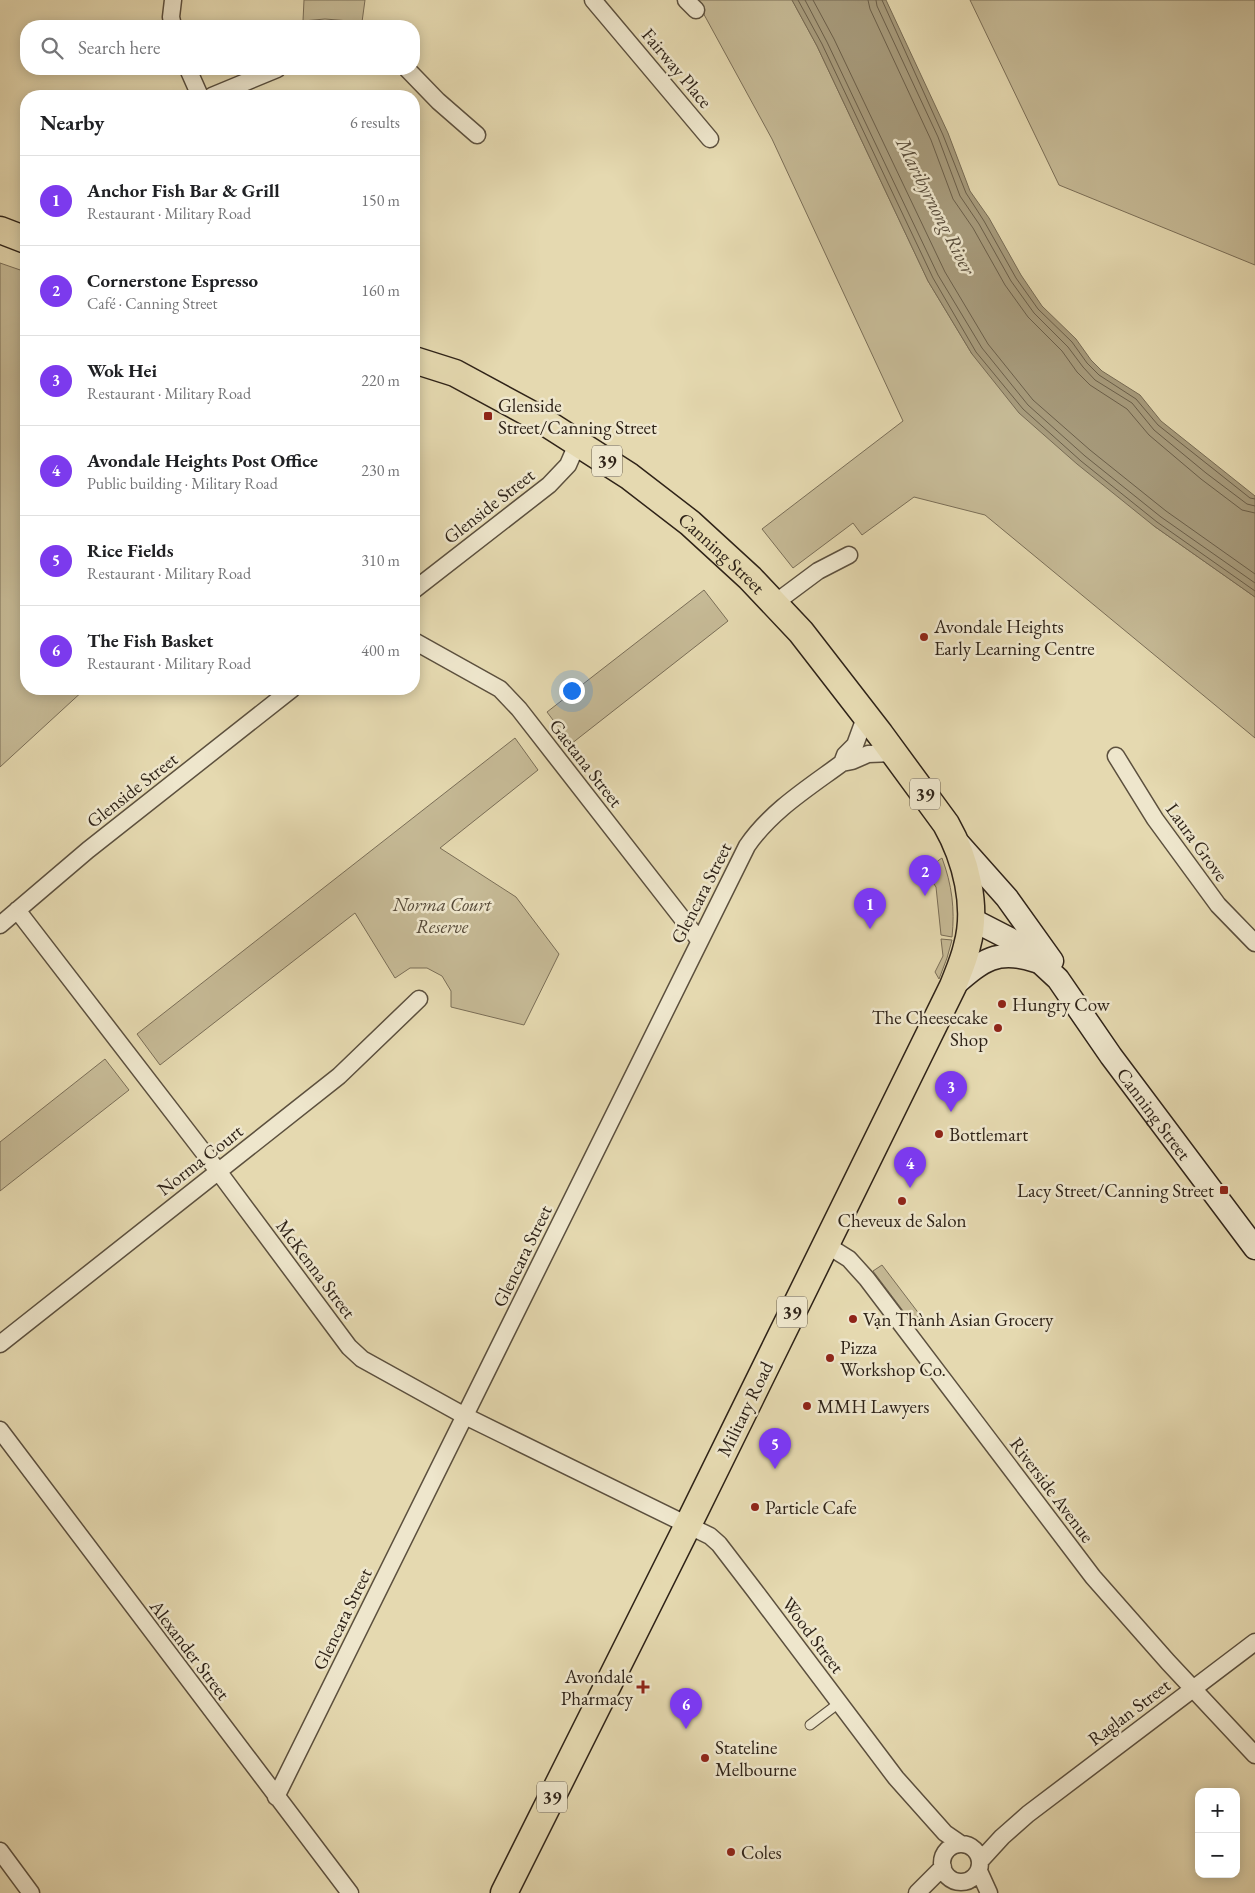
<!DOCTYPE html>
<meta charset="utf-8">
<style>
:root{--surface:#fff;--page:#f6f6f6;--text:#202124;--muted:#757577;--line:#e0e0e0;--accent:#7c3aed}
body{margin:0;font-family:"EB Garamond",serif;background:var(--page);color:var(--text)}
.controls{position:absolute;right:15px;bottom:15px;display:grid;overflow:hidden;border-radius:10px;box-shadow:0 2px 12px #0003}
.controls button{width:45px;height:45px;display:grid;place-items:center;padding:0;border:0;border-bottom:1px solid var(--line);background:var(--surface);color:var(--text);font:25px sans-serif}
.you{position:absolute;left:571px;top:690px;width:18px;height:18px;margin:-12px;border:4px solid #fff;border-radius:50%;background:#1a73e8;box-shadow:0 0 0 8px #1a73e833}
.badge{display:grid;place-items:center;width:32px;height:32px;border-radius:50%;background:var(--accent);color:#fff;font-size:16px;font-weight:700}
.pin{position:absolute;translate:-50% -41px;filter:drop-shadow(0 1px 2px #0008)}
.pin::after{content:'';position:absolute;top:26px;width:18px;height:15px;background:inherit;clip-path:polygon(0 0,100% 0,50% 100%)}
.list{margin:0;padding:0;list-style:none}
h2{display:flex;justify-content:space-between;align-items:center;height:65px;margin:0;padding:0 20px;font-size:21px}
h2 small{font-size:16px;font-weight:400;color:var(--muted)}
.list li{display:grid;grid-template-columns:32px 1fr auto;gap:15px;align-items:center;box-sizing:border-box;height:90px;padding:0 20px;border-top:1px solid var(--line)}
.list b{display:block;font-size:19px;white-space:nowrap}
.list p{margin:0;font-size:16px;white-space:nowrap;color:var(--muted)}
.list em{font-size:16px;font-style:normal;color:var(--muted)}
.icon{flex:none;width:28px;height:28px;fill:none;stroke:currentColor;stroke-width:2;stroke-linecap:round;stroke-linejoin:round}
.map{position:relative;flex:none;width:1255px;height:1893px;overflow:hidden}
.search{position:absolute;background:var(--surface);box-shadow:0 2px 12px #0003;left:20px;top:20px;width:400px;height:55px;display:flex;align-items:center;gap:12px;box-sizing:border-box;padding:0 18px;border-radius:20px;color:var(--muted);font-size:19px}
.panel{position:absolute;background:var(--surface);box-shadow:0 2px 12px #0003;left:20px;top:90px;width:400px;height:605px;border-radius:20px}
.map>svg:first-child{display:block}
.green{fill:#c6ba96;stroke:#7a6e57}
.water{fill:#a79b7c;stroke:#776b54}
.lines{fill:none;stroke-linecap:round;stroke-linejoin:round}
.shore{stroke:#6b5f4a;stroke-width:1}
.lane-casing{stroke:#5c503e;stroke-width:11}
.street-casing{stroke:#5c503e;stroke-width:19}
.secondary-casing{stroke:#2f2318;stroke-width:25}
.primary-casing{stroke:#2f2318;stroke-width:29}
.lane{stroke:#eee6cc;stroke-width:9}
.street{stroke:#eee6cc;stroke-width:16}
.secondary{stroke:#eee6cc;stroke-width:22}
.primary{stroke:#e5d9b0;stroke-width:26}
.poi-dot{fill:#8f2418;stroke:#eee6cc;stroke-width:2}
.labels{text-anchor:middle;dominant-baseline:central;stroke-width:5;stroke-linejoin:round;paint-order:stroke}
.shield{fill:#eee6cc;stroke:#685e4e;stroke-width:1}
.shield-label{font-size:18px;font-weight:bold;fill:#2f2318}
.street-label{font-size:19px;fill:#2f2318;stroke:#eee6cc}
.poi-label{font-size:19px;fill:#2f2318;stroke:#eee6cc;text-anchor:start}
.park-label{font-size:19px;font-style:italic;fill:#554938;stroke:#eee6cc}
.water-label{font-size:20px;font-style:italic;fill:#594d3b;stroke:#eee6cc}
</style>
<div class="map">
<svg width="1255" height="1893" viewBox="0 0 1255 1893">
<rect width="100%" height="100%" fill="#e5d9b0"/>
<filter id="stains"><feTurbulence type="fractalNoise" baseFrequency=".004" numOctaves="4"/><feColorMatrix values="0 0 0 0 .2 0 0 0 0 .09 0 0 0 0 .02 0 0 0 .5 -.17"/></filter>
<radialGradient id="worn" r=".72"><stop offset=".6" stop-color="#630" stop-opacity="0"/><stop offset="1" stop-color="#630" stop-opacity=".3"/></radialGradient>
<!-- green -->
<path class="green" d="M304,0H365L362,22L325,19L303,21Z
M693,0H792L817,46L928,281L972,354L1154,526L1255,597V738L985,515L914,497L862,535L853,523L793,568L762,529L903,421L772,139L701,9Z
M970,0H1255V265L1059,185Z
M0,263L26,272V689H85L0,767Z
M704,590L728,621L571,744L547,712Z
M515,738L538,770L440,848L516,897L559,954L524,1025L451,1007V991L442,976L427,968H410L395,978L355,913L160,1065L137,1034Z
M942,858C952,885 955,909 952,937L941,935L936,887L926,872L939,860Z
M941,939L952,940L947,958L939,979L935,972L943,956Z
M105,1059L129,1090L0,1191V1142Z
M882,1265L920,1315L914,1320H910L873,1271Z"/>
<!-- water -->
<path class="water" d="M792,0H886L948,133L970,191L989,218L1021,275L1042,306L1076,339L1091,360L1102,371L1140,395L1161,421L1255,496V597L1154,526L1077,464L1019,413L972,354L928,281L817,46Z"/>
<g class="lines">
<!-- shore -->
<path class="shore" d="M798,0L822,44L933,278L976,352L1023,409L1081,461L1157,522L1255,591
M805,0L827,42L938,275L982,348L1028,405L1085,456L1161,517L1255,583
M813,0L834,39L945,272L988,344L1033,400L1090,450L1166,511L1255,574
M868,0L870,9L931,140L953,199L973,228L1005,285L1028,317L1062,351L1077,372L1090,385L1127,409L1149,435L1201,479L1242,510L1255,513
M876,0L877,6L938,137L960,196L979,224L1011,281L1034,313L1068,347L1083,367L1095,380L1132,403L1154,430L1206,473L1247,504L1255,506
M882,0L943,135L966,193L984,221L1016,278L1038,309L1072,342L1087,363L1099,375L1136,399L1158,425L1250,498L1255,499"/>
<defs>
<path id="lane" d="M810,1725L839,1703"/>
<path id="street" d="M173,0L171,17L173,26
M593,0L710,139
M686,0L696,10
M188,69L200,96
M407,69L438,101L477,135
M212,96L277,69
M414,590L549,485L568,465L578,442
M775,603L818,571L849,555
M414,641L500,689L519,709L699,940
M1116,756L1155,819L1218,905L1255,943
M842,763L852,761L868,754L894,753
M17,910L218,1171L349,1347L362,1359L465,1416L710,1536L719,1544L755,1591L896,1778L945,1833L961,1844
M0,925L88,850L292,689
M825,1244L849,1259L867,1279L1093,1577L1168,1662L1255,1755
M0,1344L339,1076L419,999
M0,1430L350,1893
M276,1797L747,846C771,811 808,788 842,763L845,755L855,745L866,715
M942 1863a19 19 0 1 1 38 0a19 19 0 1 1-38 0Z
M0,1851L31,1893
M980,1861L1002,1837L1028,1814L1255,1642
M979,1871L989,1893
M917,1893L943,1867"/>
<g id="secondary">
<path d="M959,844L1007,898L1052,961"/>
<path id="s1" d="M971,919L1010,939L1031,954L1058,979L1111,1056L1255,1248"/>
<path d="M953,986C982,961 996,948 1036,961"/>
</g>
<g id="primary">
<path d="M0,230L26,240"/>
<path id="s2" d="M414,360L455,373L540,419L629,476L690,523L750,578L801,632L880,734L946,824C966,859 978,907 967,946C964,960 958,973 953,986L688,1525L504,1893"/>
</g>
</defs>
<!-- lane casing -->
<use href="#lane" class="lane-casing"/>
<!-- street casing -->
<use href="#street" class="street-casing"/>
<!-- secondary casing -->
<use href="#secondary" class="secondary-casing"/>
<!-- primary casing -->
<use href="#primary" class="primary-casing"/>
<!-- lane -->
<use href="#lane" class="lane"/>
<!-- street -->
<use href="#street" class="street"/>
<!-- secondary -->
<use href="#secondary" class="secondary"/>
<!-- primary -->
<use href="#primary" class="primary"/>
</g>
<!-- markers -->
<g class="poi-dot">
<rect x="483" y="411" width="10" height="10" rx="2.5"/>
<circle cx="924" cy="637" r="5"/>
<circle cx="1002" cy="1004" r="5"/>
<circle cx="998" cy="1028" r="5"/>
<circle cx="939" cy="1134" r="5"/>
<rect x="1219" y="1185" width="10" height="10" rx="2.5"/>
<circle cx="902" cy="1201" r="5"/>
<circle cx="853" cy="1319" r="5"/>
<circle cx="830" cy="1358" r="5"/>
<circle cx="807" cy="1406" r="5"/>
<circle cx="755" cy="1507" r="5"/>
<path d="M640.5 1679.5h5v5h5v5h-5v5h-5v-5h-5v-5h5z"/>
<circle cx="705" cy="1758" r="5"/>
<circle cx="731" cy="1852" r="5"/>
</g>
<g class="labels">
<!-- shield labels -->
<g class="shield">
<rect x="592" y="445.5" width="30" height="31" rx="4"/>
<rect x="910" y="778.5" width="30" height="31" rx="4"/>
<rect x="777" y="1296.5" width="30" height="31" rx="4"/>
<rect x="537" y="1781.5" width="30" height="31" rx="4"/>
</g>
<g class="shield-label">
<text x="607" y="461">39</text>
<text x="925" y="794">39</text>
<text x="792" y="1312">39</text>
<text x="552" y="1797">39</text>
</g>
<!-- street labels -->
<g class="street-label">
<text transform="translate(677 68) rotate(50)">Fairway Place</text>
<text transform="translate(489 506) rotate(-38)">Glenside Street</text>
<text stroke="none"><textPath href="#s2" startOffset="366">Canning Street</textPath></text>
<text transform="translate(586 763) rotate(52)">Gaetana Street</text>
<text transform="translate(132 790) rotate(-38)">Glenside Street</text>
<text transform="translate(1197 842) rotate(54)">Laura Grove</text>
<text transform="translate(701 893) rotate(-63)">Glencara Street</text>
<text stroke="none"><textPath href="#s1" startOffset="272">Canning Street</textPath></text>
<text transform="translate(200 1160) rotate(-38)">Norma Court</text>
<text transform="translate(522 1256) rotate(-64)">Glencara Street</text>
<text transform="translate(316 1269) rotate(53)">McKenna Street</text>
<text transform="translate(745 1409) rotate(-64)">Military Road</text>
<text transform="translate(1052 1490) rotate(53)">Riverside Avenue</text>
<text transform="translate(342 1619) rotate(-64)">Glencara Street</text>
<text transform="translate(813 1635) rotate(53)">Wood Street</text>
<text transform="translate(190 1650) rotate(53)">Alexander Street</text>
<text transform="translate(1129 1712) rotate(-37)">Raglan Street</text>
</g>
<!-- poi labels -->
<g class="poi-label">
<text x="498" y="405">Glenside<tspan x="498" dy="22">Street/Canning Street</tspan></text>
<text x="934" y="626">Avondale Heights<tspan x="934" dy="22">Early Learning Centre</tspan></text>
<text x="1012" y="1004">Hungry Cow</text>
<text x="988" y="1017" text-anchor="end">The Cheesecake<tspan x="988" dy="22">Shop</tspan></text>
<text x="949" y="1134">Bottlemart</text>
<text x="1214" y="1190" text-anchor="end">Lacy Street/Canning Street</text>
<text x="902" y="1220" text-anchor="middle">Cheveux de Salon</text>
<text x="863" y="1319">Vạn Thành Asian Grocery</text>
<text x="840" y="1347">Pizza<tspan x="840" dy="22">Workshop Co.</tspan></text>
<text x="817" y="1406">MMH Lawyers</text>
<text x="765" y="1507">Particle Cafe</text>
<text x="633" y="1676" text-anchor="end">Avondale<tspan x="633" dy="22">Pharmacy</tspan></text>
<text x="715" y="1747">Stateline<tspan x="715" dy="22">Melbourne</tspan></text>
<text x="741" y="1852">Coles</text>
</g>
<!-- park labels -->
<g class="park-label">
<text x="442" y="904">Norma Court<tspan x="442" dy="22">Reserve</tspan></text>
</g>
<!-- water labels -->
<g class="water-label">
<text transform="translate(936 206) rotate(63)">Maribyrnong River</text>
</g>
</g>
<rect width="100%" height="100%" filter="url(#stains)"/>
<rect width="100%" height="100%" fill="url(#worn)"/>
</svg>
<div class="controls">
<button>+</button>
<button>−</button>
</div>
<div class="you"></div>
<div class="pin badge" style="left:870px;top:929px">1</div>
<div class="pin badge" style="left:925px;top:896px">2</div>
<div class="pin badge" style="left:951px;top:1112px">3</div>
<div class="pin badge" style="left:910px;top:1188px">4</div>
<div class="pin badge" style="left:775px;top:1469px">5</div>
<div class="pin badge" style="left:686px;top:1729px">6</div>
<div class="search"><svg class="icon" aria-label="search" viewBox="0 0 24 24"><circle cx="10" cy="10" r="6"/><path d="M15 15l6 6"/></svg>Search here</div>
<section class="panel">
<h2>Nearby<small>6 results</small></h2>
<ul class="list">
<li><span class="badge">1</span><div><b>Anchor Fish Bar &amp; Grill</b><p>Restaurant · Military Road</p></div><em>150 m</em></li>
<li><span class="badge">2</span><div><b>Cornerstone Espresso</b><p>Café · Canning Street</p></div><em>160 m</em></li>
<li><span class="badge">3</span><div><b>Wok Hei</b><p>Restaurant · Military Road</p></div><em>220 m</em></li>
<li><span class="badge">4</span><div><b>Avondale Heights Post Office</b><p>Public building · Military Road</p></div><em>230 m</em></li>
<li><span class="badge">5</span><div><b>Rice Fields</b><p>Restaurant · Military Road</p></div><em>310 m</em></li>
<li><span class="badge">6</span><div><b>The Fish Basket</b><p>Restaurant · Military Road</p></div><em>400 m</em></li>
</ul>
</section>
</div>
